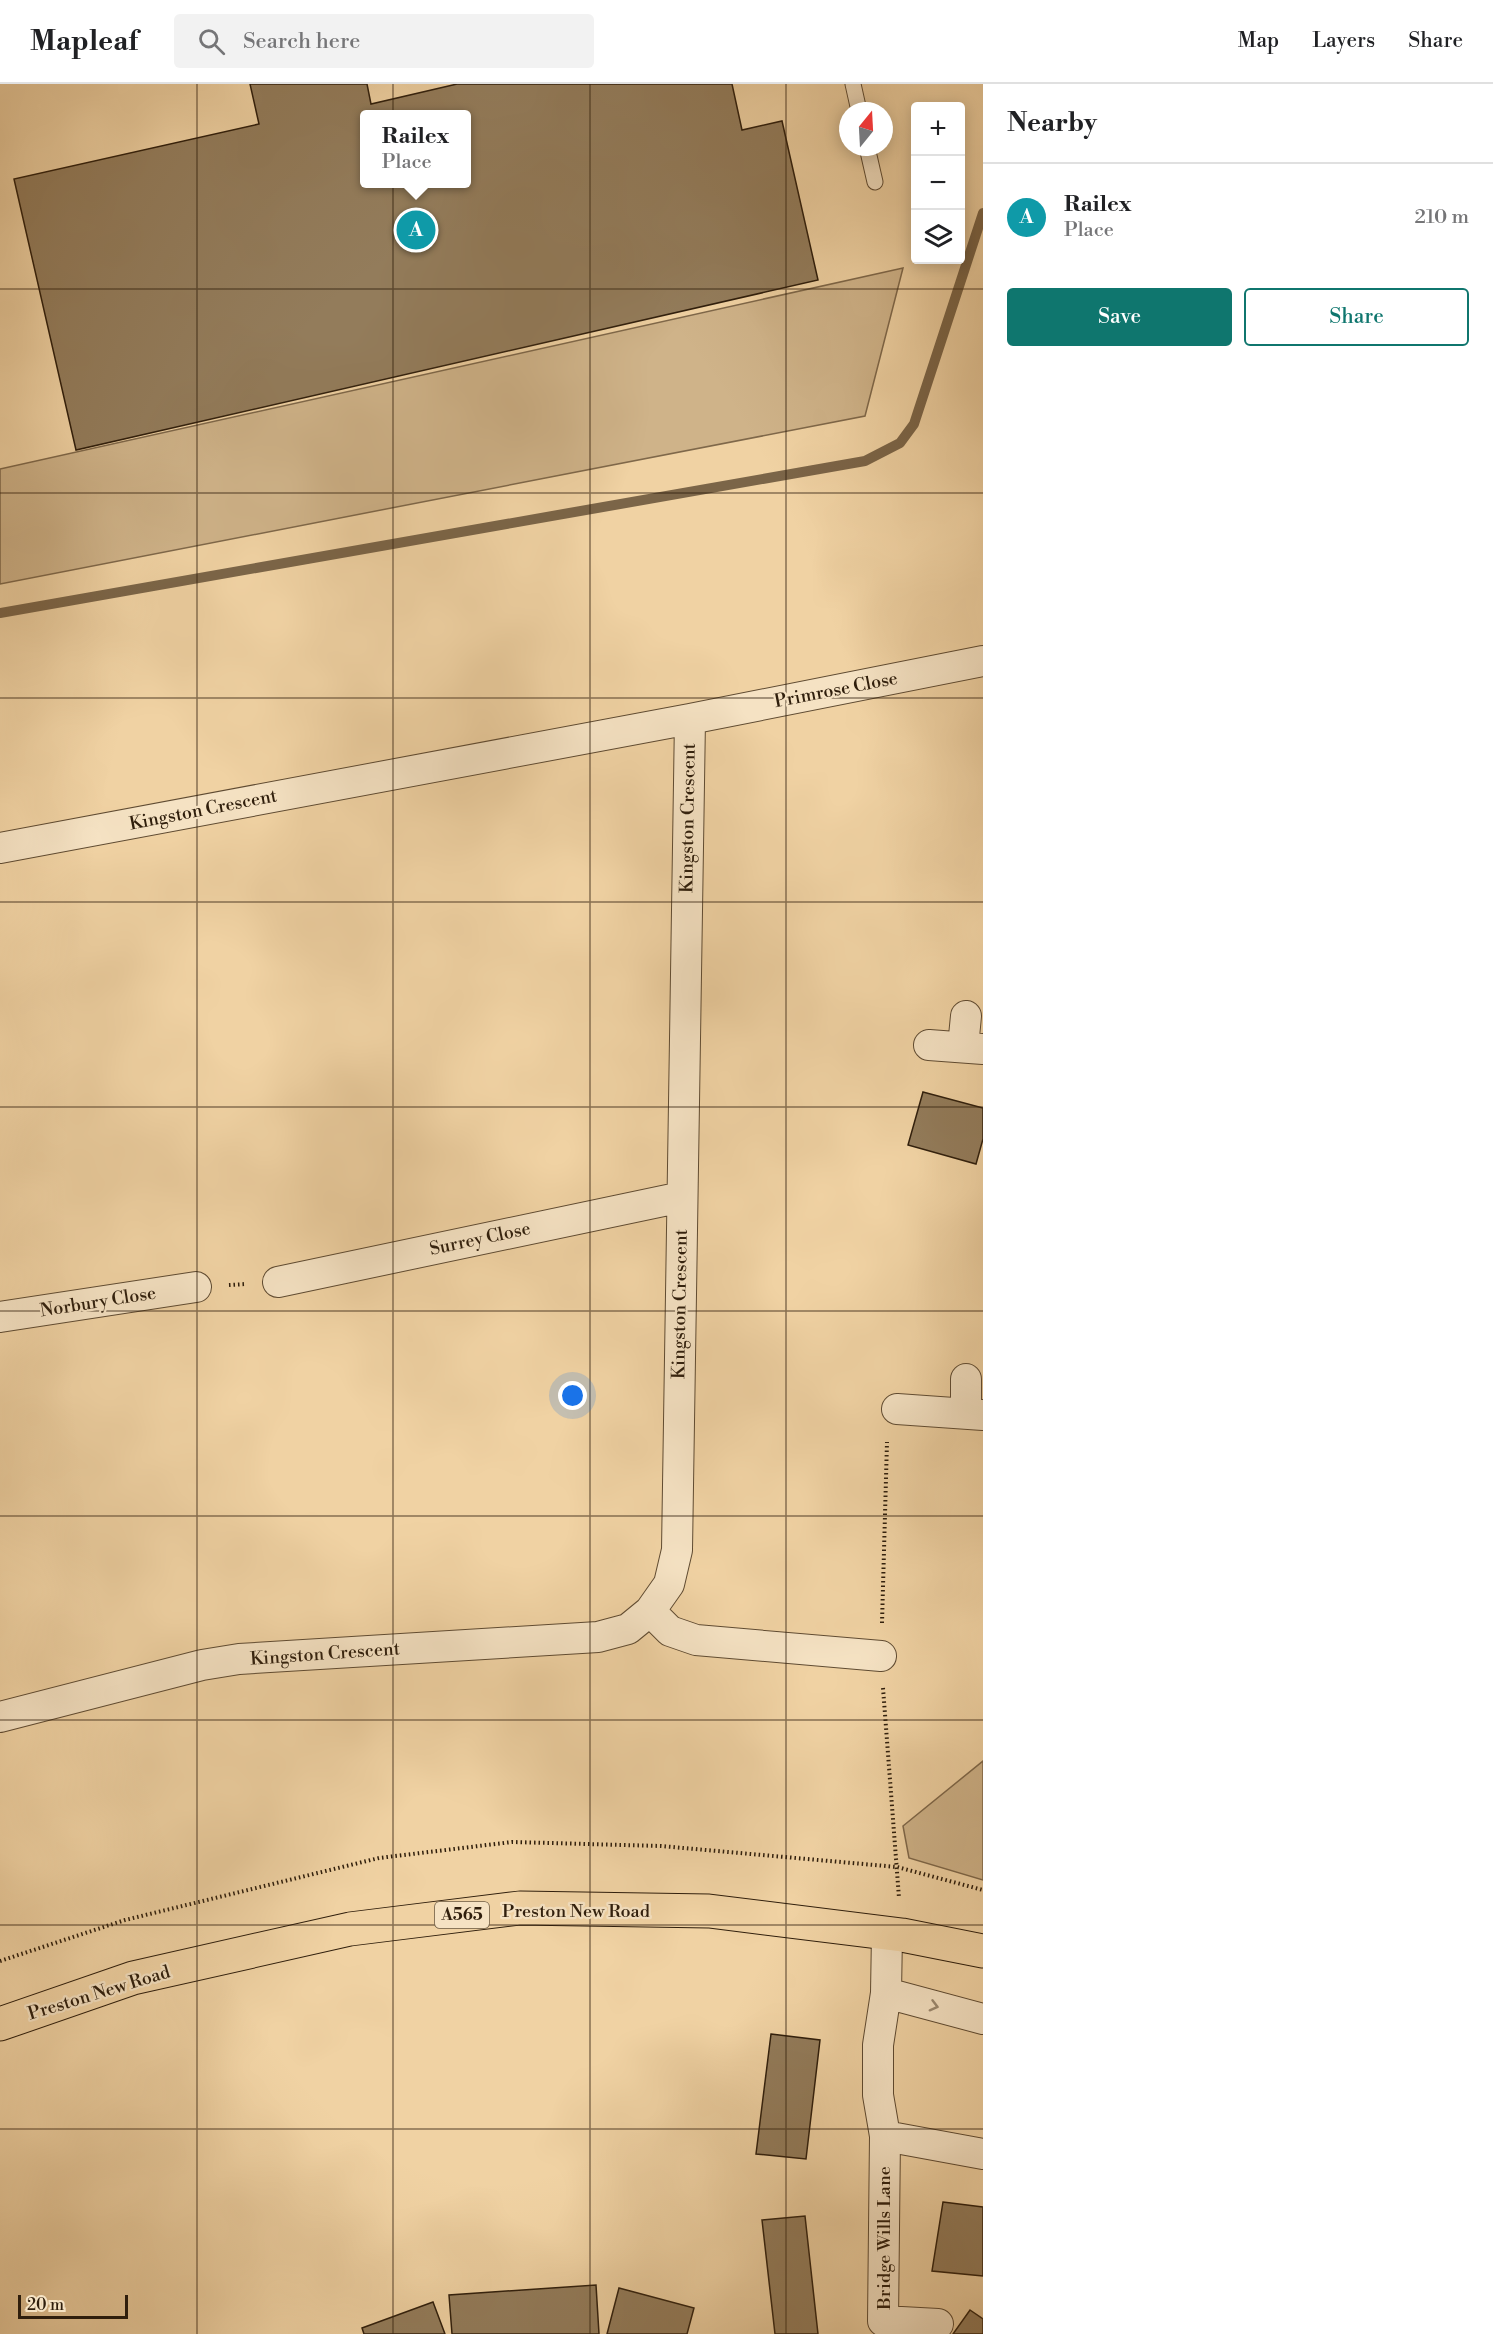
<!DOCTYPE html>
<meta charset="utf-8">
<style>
:root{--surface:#fff;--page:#f2f2f2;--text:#202124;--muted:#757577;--line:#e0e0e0;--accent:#0f766e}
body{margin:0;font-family:"Libre Bodoni",serif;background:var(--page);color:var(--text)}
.controls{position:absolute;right:18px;top:18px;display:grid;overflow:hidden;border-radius:6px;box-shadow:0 3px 15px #0003}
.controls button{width:54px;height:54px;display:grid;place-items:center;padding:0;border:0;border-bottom:2px solid var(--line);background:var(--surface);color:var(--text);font:30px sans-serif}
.compass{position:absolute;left:839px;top:18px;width:54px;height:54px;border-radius:50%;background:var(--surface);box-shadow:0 3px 15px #0003;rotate:18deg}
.scale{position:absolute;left:18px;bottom:15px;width:110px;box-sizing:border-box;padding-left:6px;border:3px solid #2f1e0c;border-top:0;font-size:16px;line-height:21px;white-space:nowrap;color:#2f1e0c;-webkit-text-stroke:4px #f5e2c3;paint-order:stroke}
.you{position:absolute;left:573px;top:1312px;width:21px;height:21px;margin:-15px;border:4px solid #fff;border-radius:50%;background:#1a73e8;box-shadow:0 0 0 9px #1a73e833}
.badge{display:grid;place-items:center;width:39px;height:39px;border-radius:50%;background:var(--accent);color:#fff;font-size:20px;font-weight:700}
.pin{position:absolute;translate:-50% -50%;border:3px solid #fff;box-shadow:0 2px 6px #0006}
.popup{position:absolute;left:360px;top:26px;width:111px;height:78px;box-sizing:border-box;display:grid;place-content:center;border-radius:6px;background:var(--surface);filter:drop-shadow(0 2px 4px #0005);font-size:20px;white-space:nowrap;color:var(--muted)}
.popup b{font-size:22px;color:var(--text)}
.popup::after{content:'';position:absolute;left:50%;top:100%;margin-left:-12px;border:12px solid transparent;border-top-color:var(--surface)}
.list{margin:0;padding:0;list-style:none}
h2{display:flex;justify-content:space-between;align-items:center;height:78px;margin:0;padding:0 24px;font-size:26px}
h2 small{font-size:20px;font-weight:400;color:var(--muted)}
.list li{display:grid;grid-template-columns:39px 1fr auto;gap:18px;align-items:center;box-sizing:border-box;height:108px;padding:0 24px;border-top:2px solid var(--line)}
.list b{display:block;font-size:22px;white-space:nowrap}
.list p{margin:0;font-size:20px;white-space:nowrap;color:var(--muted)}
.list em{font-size:20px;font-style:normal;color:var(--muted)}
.actions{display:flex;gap:12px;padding:18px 24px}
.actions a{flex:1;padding:14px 0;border:2px solid var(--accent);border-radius:6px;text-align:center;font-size:21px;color:var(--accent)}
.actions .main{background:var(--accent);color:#fff}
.icon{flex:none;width:33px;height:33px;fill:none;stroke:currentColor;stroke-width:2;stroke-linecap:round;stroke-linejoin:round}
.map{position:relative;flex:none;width:983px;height:2250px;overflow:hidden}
header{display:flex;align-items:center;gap:36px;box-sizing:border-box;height:84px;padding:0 30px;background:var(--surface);border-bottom:2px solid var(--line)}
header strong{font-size:28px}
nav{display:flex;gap:33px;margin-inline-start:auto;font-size:21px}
.search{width:420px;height:54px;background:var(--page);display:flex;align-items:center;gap:15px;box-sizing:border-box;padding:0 21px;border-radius:6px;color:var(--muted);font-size:22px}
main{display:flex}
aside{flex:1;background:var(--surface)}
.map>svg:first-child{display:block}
.green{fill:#cfb389;stroke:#7f684a;stroke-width:1.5}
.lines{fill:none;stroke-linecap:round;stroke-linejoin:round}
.stream{stroke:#7b6548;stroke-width:10}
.building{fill:#937c5b;stroke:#2f1e0c;stroke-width:1.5;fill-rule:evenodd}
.lane-casing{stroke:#5f4b32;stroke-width:17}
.street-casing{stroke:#5f4b32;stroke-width:32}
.highway-casing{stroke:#2f1e0c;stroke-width:35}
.path{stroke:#2f1e0c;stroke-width:4;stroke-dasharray:1.5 3;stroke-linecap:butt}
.lane{stroke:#f5e2c3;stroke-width:15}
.street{stroke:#f5e2c3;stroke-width:30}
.highway{stroke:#f0d2a3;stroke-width:33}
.oneway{stroke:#9c8a71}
.grid{fill:none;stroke:#2f1e0c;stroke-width:1.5;stroke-opacity:0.55}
.labels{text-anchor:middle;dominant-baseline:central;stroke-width:4.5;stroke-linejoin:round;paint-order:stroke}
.shield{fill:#f5e2c3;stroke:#6a5943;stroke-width:1.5}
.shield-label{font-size:16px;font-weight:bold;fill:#2f1e0c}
.street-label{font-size:18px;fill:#2f1e0c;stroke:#f5e2c3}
</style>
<header>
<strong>Mapleaf</strong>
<div class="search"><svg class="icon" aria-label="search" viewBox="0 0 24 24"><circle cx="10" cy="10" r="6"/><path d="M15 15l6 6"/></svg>Search here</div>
<nav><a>Map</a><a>Layers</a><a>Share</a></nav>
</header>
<main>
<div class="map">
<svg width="983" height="2250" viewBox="0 0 983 2250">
<rect width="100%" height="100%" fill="#f0d2a3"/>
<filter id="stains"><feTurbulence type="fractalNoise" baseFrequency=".00333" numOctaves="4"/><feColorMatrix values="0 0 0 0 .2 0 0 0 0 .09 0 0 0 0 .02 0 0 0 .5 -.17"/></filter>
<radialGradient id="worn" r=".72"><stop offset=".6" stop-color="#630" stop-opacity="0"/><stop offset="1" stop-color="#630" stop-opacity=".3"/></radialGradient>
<!-- green -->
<path class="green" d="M903,184L865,332L0,500V385Z
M983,1677V1796L909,1774L903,1742Z"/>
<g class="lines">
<!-- stream -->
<path class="stream" d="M0,529L865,377L900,359L914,340L983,129"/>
</g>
<!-- building -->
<path class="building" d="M250,0H367L371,20L457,0H732L742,46L782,37L818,196L76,366L14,95L259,40ZM365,30H467V100H365Z
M923,1008L983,1024V1055L976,1080L908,1061Z
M771,1950L820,1956L806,2075L756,2070Z
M943,2118L983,2123V2192L932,2187Z
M805,2132L818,2250H775L762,2136Z
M596,2201L599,2250H452L449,2211Z
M619,2204L694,2224L687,2250H607Z
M433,2218L445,2250H364L362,2244Z
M970,2226L983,2235V2250H953Z"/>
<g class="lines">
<defs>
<path id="lane" d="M853,0L859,27
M867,63L875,98"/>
<path id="street" d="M0,764L690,635L983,577
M929,961L983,965
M963,963L966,932
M278,1198L682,1113
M0,1233L196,1203
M897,1325L983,1331
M966,1329V1295
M650,1527L669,1500L677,1466L690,635
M0,1633L202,1581L239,1575L598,1553L628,1545L650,1527L670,1547L696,1556L881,1572
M887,1850L886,1909L878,1961V2011L885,2052L883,2237L938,2240
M886,1909L983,1935
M885,2052L983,2070"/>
<path id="highway" d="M0,1940L133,1894L350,1845L520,1824L709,1827L902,1851L983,1867"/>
</defs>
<!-- lane casing -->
<use href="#lane" class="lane-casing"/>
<!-- street casing -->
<use href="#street" class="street-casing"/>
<!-- highway casing -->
<use href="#highway" class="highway-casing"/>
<!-- path -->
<path class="path" d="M229,1201L246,1200
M882,1539L887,1358
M883,1604L899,1814
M0,1877L125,1836L379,1774L512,1758L661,1762L897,1783L983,1806"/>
<!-- lane -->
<use href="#lane" class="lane"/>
<!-- street -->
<use href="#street" class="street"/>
<!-- highway -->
<use href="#highway" class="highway"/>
</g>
<!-- one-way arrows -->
<defs><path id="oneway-chevron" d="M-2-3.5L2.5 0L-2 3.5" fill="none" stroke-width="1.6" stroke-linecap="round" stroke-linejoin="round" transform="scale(1.5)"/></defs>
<use class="oneway" href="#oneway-chevron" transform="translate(934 1922) rotate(15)"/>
<!-- grid -->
<path class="grid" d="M197,0V2250M393,0V2250M590,0V2250M786,0V2250M0,205H983M0,409H983M0,614H983M0,818H983M0,1023H983M0,1227H983M0,1432H983M0,1636H983M0,1841H983M0,2045H983"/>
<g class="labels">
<!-- shield labels -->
<rect class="shield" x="435" y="1818" width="54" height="26" rx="4.5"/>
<g class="shield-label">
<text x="462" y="1831">A565</text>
</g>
<!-- street labels -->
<g class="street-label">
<text transform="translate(836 606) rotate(-11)">Primrose Close</text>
<text transform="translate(203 726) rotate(-11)">Kingston Crescent</text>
<text transform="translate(688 734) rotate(-89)">Kingston Crescent</text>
<text transform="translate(480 1155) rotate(-12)">Surrey Close</text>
<text transform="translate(98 1218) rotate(-9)">Norbury Close</text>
<text transform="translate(680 1220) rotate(-89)">Kingston Crescent</text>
<text transform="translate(325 1570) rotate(-4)">Kingston Crescent</text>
<text x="576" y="1827">Preston New Road</text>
<text transform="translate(99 1909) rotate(-17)">Preston New Road</text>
<text transform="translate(884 2154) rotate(-90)">Bridge Wills Lane</text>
</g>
</g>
<rect width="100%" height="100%" filter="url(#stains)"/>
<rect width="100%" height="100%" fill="url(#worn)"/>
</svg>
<div class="controls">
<button>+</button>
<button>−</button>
<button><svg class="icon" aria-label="layers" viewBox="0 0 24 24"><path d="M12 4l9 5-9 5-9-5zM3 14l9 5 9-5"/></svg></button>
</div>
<svg class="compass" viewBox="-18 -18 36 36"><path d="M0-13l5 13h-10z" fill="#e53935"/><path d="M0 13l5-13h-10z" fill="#757577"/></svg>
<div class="scale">20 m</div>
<div class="you"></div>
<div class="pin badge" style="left:416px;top:146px;background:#0f9aa8">A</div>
<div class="popup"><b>Railex</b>Place</div>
</div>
<aside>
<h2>Nearby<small></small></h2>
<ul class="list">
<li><span class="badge" style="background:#0f9aa8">A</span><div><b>Railex</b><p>Place</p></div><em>210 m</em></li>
</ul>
<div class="actions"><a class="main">Save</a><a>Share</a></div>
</aside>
</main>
